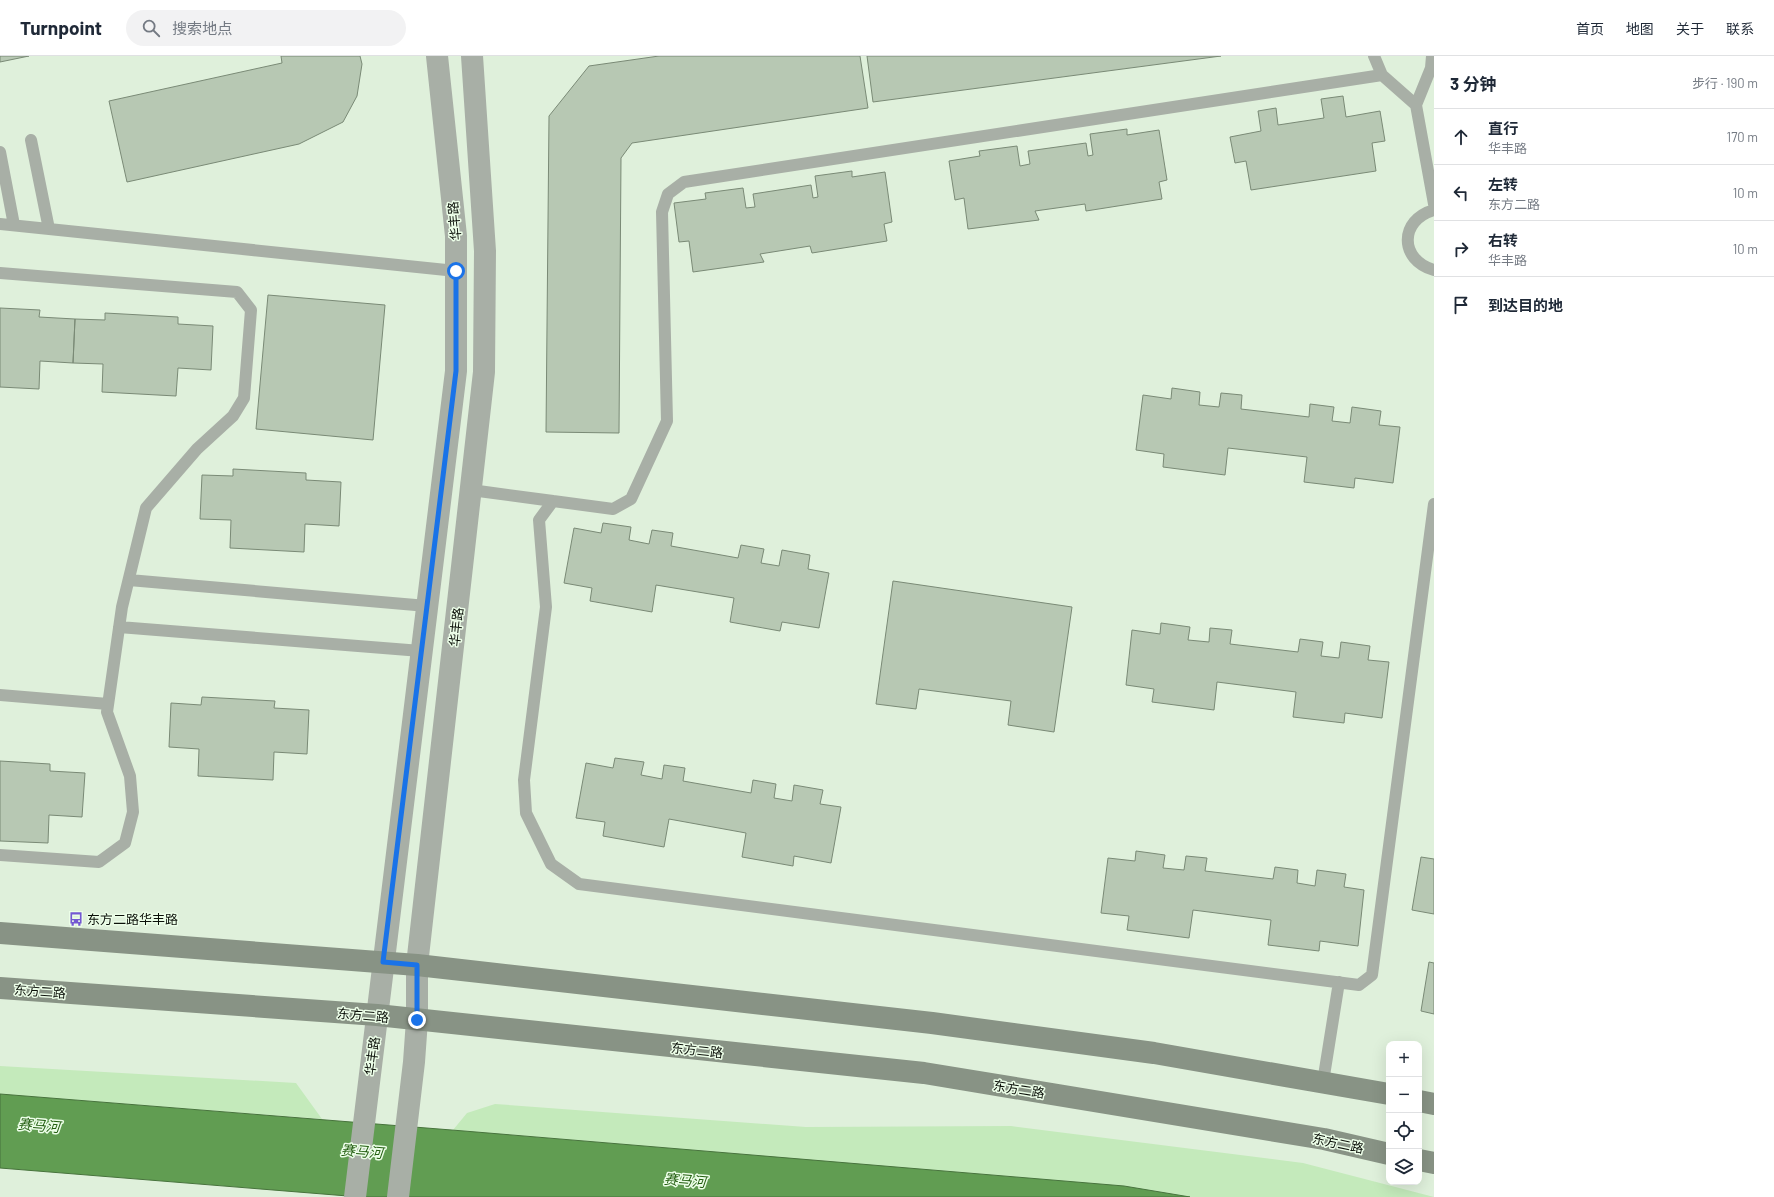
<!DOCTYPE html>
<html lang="zh">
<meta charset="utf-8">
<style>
:root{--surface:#fff;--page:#f2f2f3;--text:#1f2937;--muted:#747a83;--line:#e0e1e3}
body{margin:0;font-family:Barlow,"Noto Sans SC",sans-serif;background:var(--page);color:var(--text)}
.controls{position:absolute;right:12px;bottom:12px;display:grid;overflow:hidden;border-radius:8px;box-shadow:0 4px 16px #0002}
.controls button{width:36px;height:36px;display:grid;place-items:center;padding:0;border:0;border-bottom:1px solid var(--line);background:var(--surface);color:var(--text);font:20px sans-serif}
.stop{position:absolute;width:12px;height:12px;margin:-9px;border:3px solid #1a73e8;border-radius:50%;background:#fff}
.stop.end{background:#1a73e8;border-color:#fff;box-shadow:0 1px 4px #0008}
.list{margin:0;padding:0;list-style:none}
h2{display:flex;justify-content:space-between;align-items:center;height:52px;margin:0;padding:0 16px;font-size:17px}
h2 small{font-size:13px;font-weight:400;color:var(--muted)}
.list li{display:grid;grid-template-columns:26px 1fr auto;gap:12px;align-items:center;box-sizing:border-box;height:56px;padding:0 16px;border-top:1px solid var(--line)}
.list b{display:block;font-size:15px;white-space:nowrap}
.list p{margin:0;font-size:13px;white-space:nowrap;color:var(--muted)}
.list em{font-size:13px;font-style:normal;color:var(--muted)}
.icon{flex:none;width:22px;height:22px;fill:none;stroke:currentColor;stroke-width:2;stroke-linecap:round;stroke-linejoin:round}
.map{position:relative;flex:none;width:1434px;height:1141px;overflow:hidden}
header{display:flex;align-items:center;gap:24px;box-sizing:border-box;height:56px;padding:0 20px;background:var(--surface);border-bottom:1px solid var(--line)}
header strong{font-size:19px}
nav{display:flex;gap:22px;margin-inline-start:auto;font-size:14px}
.search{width:280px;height:36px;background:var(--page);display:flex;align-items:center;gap:10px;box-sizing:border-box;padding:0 14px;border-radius:22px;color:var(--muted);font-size:15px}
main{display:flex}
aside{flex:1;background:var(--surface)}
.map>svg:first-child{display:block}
.green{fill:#c4eabb}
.water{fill:#619d52;stroke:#47733c}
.building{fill:#b7c8b3;stroke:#7a8a76}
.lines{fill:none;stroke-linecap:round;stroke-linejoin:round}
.service{stroke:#a8afa6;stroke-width:12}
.tertiary{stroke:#a8afa6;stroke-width:22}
.secondary{stroke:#889385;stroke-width:22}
.route{stroke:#1a73e8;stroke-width:5}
.labels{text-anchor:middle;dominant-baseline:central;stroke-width:3;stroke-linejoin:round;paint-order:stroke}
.street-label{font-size:13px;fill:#0b1009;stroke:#ecfee8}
.poi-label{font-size:13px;fill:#0b1009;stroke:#ecfee8;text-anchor:start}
.water-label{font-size:14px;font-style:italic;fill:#245f12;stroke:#ecfee8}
</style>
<header>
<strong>Turnpoint</strong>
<div class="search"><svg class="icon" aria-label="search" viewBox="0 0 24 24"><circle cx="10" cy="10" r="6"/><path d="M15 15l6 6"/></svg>搜索地点</div>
<nav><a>首页</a><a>地图</a><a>关于</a><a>联系</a></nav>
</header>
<main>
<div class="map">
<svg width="1434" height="1141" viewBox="0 0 1434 1141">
<rect width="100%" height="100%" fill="#dff0db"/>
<!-- green -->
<path class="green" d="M0,1010L296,1027L322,1063L0,1038Z
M495,1048L806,1071L1011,1070L1303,1107L1434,1141H1190L1124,1130L453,1074L467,1057Z"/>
<!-- water -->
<path class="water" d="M0,1038L464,1075L1124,1130L1190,1141H360L0,1112Z"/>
<!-- building -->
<path class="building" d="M0,0H29L0,6Z
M281,0H360L362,8L357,40L343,66L299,88L127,126L109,45L282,7Z
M659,0H860L868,52L632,87L621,102L619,377L546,376L549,60L589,10Z
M867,0H1221L873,46Z
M1343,40L1346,61L1380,55L1385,85L1372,87L1376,115L1251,134L1246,105L1235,107L1230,81L1261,75L1258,55L1276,52L1278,69L1324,62L1321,43Z
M1127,73V79L1159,74L1167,124L1159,126L1162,143L1086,155L1085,148L1035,155L1039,164L968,173L964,142L955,144L949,105L980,100L979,95L1017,90L1020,110L1030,108L1028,95L1086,87L1088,100L1093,99L1090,78Z
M852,115V121L885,116L892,166L884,168L887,185L812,197L810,190L760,198L764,206L693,216L689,185L679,186L674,147L706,143L705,137L743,132L746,152L755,151L753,138L811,129L813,142L818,141L815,120Z
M268,239L385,249L373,384L256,373Z
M0,252L40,254L39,261L75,263L73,307L40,305L39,333L0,331Z
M105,257L178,261V268L213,270L211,314L178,312L176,340L102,336L103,308L73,307L75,263L105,264Z
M1172,332L1200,336L1199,349L1219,351L1221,337L1242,339L1241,353L1309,361L1310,348L1334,351L1332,365L1350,367L1352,351L1381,355L1379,369L1400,371L1393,427L1355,422L1354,432L1304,426L1307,401L1228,392L1225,419L1163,411L1164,398L1136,394L1143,339L1171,343Z
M233,413L306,417V424L341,426L339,470L305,468L304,496L230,492L231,464L200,463L202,419L233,420Z
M603,467L631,471L629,484L649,488L652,474L673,477L671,490L738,502L741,489L764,493L761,507L779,510L782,494L810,499L808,513L829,517L819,572L782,566L780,575L730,566L734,542L656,529L652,556L590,545L592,532L564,527L574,472L601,477Z
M893,525L1072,551L1054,676L1008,669L1011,645L919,633L916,653L876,648Z
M1161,567L1190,571L1188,584L1209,586L1210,572L1232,574L1230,588L1298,596L1300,583L1323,586L1321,600L1339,602L1341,586L1370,590L1368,604L1389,606L1382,662L1345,657L1344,667L1293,661L1296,636L1217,626L1214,654L1152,646L1154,633L1126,629L1132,574L1160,578Z
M202,641L275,645L274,652L309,654L307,698L274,696L273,724L198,720L199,693L169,691L171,647L201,649Z
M615,702L644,706L641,719L662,723L664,709L685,712L683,725L751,737L753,724L776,728L774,742L792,745L794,729L823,734L820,748L841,751L831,807L794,800L793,810L742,801L746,777L669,763L664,791L603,780L605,766L576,762L586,707L613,712Z
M0,705L50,708V715L85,717L82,761L49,759L48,787L0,785Z
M1136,795L1165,799L1163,812L1184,814L1186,800L1207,802L1205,815L1273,823L1275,811L1298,814L1297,827L1315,830L1317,814L1346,818L1344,831L1364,834L1358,890L1320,885L1319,895L1268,889L1271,864L1193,854L1189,882L1127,874L1129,860L1101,857L1108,802L1135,805Z
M1421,801L1434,803V858L1412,854Z
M1429,906L1434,907V958L1421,955Z"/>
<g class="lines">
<!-- service -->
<path class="service" d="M1374,0L1382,19L1416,49
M1432,0L1431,12L1416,49L1434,148
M1382,19L684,126L668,138L662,156L667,365L631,443L613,453L553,445L539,464L546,551L524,724L526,757L551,808L579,828L1359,929L1372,919L1434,448
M31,84L49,173
M0,96L14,169
M1434,154C1399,164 1399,204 1434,214
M0,168L456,215
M0,217L237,236L251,254L244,342L233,360L197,393L146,452L122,551L107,656L130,720L133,756L125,787L99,806L0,799
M471,434L553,445
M129,524L427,550
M119,571L421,595
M0,639L108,648
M1323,1026L1339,926"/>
<!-- tertiary -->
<path class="tertiary" d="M355,1141L456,315V180L437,0
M398,1141L414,1006L417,964V909L484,316L485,195L472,0"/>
<!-- secondary -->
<path class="secondary" d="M0,877L417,909L932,967L1154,997L1389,1038
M0,932L377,959L924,1017L1324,1083L1389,1098
M1419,1045L1434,1048
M1419,1104L1434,1107"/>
</g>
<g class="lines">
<!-- route -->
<path class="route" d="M417,964V909L383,906L456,315V215"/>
</g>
<!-- icons -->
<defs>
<symbol id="bus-bare" viewBox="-9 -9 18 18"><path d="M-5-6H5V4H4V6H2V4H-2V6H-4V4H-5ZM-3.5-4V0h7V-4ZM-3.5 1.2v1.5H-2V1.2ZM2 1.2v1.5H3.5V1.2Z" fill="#7458d2" stroke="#ecfee8" stroke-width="2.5" paint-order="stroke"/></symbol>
</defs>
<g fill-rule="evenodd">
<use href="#bus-bare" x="66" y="853" width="20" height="20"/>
</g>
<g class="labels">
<!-- street labels -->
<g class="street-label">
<text transform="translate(454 165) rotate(-95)">华丰路</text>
<text transform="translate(456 571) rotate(-84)">华丰路</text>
<text transform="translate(40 935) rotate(4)">东方二路</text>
<text transform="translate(363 959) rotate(5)">东方二路</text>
<text transform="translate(697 994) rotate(6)">东方二路</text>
<text transform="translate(372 1000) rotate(-82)">华丰路</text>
<text transform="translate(1019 1033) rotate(9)">东方二路</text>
<text transform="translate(1338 1087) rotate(12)">东方二路</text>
</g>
<!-- poi labels -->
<g class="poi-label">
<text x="87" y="863">东方二路华丰路</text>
</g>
<!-- water labels -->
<g class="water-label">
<text transform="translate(39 1069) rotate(5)">赛马河</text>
<text transform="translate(362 1095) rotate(5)">赛马河</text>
<text transform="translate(685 1124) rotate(5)">赛马河</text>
</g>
</g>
</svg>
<div class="controls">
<button>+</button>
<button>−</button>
<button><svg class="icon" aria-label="locate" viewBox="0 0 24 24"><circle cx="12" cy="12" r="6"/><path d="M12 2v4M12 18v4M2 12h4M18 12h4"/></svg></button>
<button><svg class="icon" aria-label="layers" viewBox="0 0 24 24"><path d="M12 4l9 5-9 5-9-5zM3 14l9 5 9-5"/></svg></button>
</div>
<div class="stop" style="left:456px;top:215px"></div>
<div class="stop end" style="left:417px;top:964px"></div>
</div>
<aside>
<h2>3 分钟<small>步行 · 190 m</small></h2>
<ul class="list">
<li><svg class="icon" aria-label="ahead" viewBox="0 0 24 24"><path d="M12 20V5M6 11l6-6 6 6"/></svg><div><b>直行</b><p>华丰路</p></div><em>170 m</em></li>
<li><svg class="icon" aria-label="left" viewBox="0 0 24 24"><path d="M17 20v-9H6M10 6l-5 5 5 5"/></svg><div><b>左转</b><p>东方二路</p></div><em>10 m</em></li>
<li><svg class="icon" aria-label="right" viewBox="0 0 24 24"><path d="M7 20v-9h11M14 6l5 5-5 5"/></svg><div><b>右转</b><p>华丰路</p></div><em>10 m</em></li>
<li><svg class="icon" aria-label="arrive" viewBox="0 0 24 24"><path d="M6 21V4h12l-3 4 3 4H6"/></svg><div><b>到达目的地</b></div></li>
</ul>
</aside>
</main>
